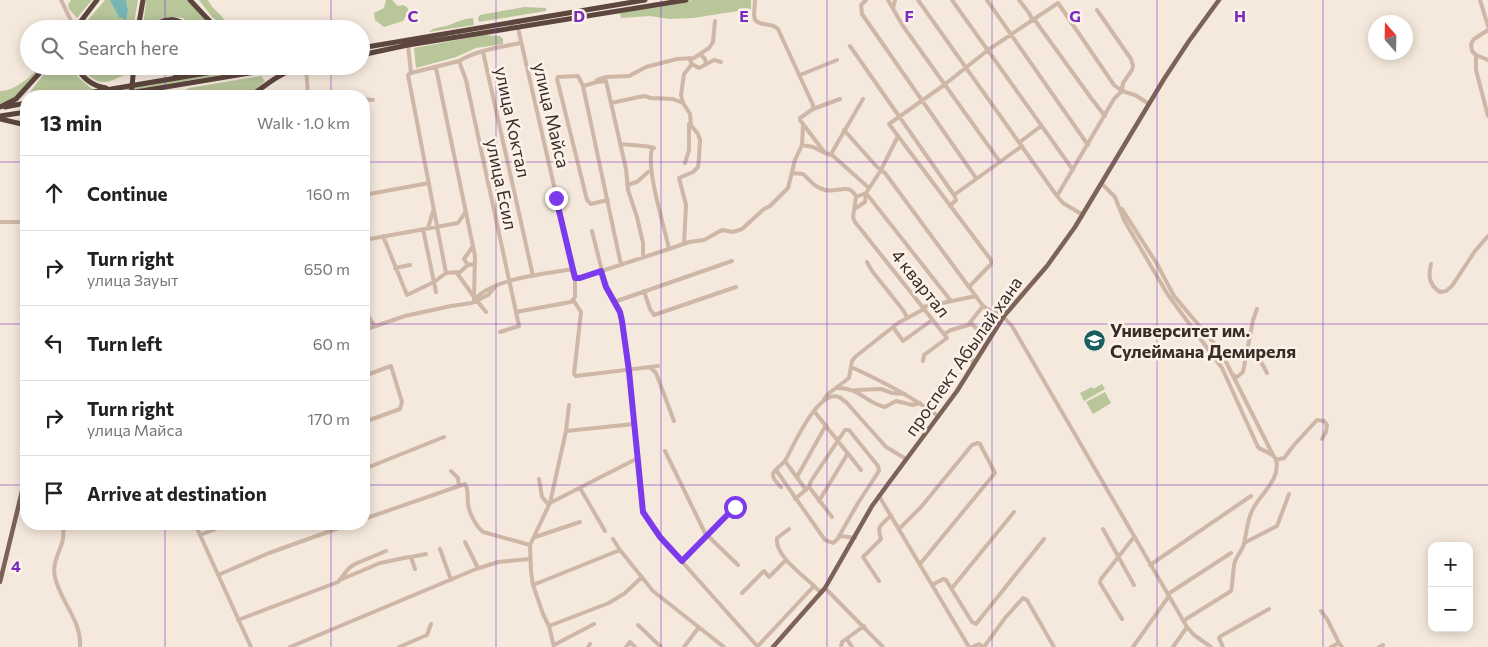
<!DOCTYPE html>
<meta charset="utf-8">
<style>
:root{--surface:#fff;--page:#f6f6f6;--text:#222;--muted:#767676;--line:#e0e0e0}
body{margin:0;font-family:Commissioner,sans-serif;background:var(--page);color:var(--text)}
.controls{position:absolute;right:15px;bottom:15px;display:grid;overflow:hidden;border-radius:10px;box-shadow:0 2px 12px #0003}
.controls button{width:45px;height:45px;display:grid;place-items:center;padding:0;border:0;border-bottom:1px solid var(--line);background:var(--surface);color:var(--text);font:25px sans-serif}
.compass{position:absolute;left:1368px;top:15px;width:45px;height:45px;border-radius:50%;background:var(--surface);box-shadow:0 2px 12px #0003;rotate:340deg}
.stop{position:absolute;width:15px;height:15px;margin:-11px;border:4px solid #7c3aed;border-radius:50%;background:#fff}
.stop.end{background:#7c3aed;border-color:#fff;box-shadow:0 1px 5px #0008}
.list{margin:0;padding:0;list-style:none}
h2{display:flex;justify-content:space-between;align-items:center;height:65px;margin:0;padding:0 20px;font-size:21px}
h2 small{font-size:16px;font-weight:400;color:var(--muted)}
.list li{display:grid;grid-template-columns:32px 1fr auto;gap:15px;align-items:center;box-sizing:border-box;height:75px;padding:0 20px;border-top:1px solid var(--line)}
.list b{display:block;font-size:19px;white-space:nowrap}
.list p{margin:0;font-size:16px;white-space:nowrap;color:var(--muted)}
.list em{font-size:16px;font-style:normal;color:var(--muted)}
.icon{flex:none;width:28px;height:28px;fill:none;stroke:currentColor;stroke-width:2;stroke-linecap:round;stroke-linejoin:round}
.map{position:relative;flex:none;width:1488px;height:647px;overflow:hidden}
.search{position:absolute;background:var(--surface);box-shadow:0 2px 12px #0003;left:20px;top:20px;width:350px;height:55px;display:flex;align-items:center;gap:12px;box-sizing:border-box;padding:0 18px;border-radius:28px;color:var(--muted);font-size:19px}
.panel{position:absolute;background:var(--surface);box-shadow:0 2px 12px #0003;left:20px;top:90px;width:350px;height:440px;border-radius:20px}
.map>svg:first-child{display:block}
.green{fill:#b8c69a}
.water{fill:#77b5b5}
.lines{fill:none;stroke-linecap:round;stroke-linejoin:round}
.minor{stroke:#ceb7a6;stroke-width:4}
.major{stroke:#7d6357;stroke-width:4.5}
.highway{stroke:#5c463e;stroke-width:5}
.highway-bridge{stroke:#5c463e;stroke-width:5}
.route{stroke:#7c3aed;stroke-width:6}
.grid{fill:none;stroke:#7b2cbf;stroke-width:1;stroke-opacity:0.55}
.labels{text-anchor:middle;dominant-baseline:central;stroke-width:5;stroke-linejoin:round;paint-order:stroke}
.street-label{font-size:18px;fill:#3a2d28;stroke:#fcf2e9}
.poi-label{font-size:18px;font-weight:bold;fill:#3a2d28;stroke:#fcf2e9;text-anchor:start}
.grid-label{font-size:16px;text-anchor:middle;font-weight:bold;fill:#7b2cbf;stroke:#fcf2e9;stroke-width:5;stroke-linejoin:round;paint-order:stroke}
</style>
<div class="map">
<svg width="1488" height="647" viewBox="0 0 1488 647">
<rect width="100%" height="100%" fill="#f5e8dc"/>
<!-- green -->
<path class="green" d="M71,0H92L77,18L69,9L68,5Z
M105,0H110L128,10L126,0H138L133,29H118L102,25L96,29H80Z
M146,0H188L214,29H192L183,18L168,17L148,29H143Z
M199,0H208C213,12 227,15 227,29L212,17Z
M386,0H392L398,6L403,5L407,7L409,11L403,21L384,27L375,20L374,13L384,8Z
M693,0H751V9L693,18L670,19L650,16L621,18L620,13Z
M524,7L546,8V11L479,22L478,18L480,15Z
M473,18L474,25L429,32C435,26 442,28 449,25C457,22 463,19 473,18Z
M484,35L500,36L503,39V44L476,48L456,57L416,68L414,48Z
M40,66H42L16,97L0,104V91C14,91 31,77 40,66Z
M50,66H74L77,76L93,90L50,96H27Z
M81,66H127L126,75C119,76 112,82 105,82C96,83 86,74 81,66Z
M261,66H274L97,96H80Z
M261,76L265,81L249,96H182L180,93L189,88Z
M1102,384L1105,389L1084,401L1080,393L1092,387L1093,389Z
M1105,392L1111,403L1093,414L1086,402Z"/>
<!-- water -->
<path class="water" d="M110,0H126L128,10L126,20L119,17Z"/>
<g class="lines">
<!-- minor -->
<path class="minor" d="M61,0L75,29
M755,0L754,15L755,20C762,27 771,22 778,29L813,105V109L800,118V120L825,153L831,155
M866,0L861,5L862,14L976,178
M888,0L903,26L1000,162
M918,0L1057,196L1063,203L1083,215
M952,0L1073,170
M987,0L1088,145
M1019,0L1029,13L1033,21
M1480,0L1488,26
M893,8L895,0
M1034,19L1091,98L1105,116
M1488,30L1474,39L1471,44L1472,51L1476,55V70L1488,116
M408,45L411,73
M850,46L954,195
M483,52L533,276
M700,54L705,59L706,64
M1476,55L1488,60
M459,61L466,80L516,312
M692,64L699,68L714,60L721,62
M306,66L308,96
M436,68L475,256L474,297L486,312
M800,75L837,60
M597,80L606,77L629,76L646,67L677,59L694,58L709,48L713,42L715,21
M583,86L597,82L606,81L626,169L628,190L637,217L643,243V257
M308,94L332,96
M364,99L373,100
M863,99L831,154L869,188
M611,103L644,96L651,98L673,99L683,103
M813,109L840,99
M844,130L877,167L885,173L983,306L989,310L999,312L1012,326L1187,627L1194,635L1211,647
M1020,142L1041,126
M620,144C630,145 645,145 654,148
M802,145L803,125
M685,163L689,150V124
M792,173L803,174C811,181 814,187 825,190C837,193 850,182 856,197
M1102,184L1115,197L1124,220L1168,295L1222,368L1258,447C1263,452 1274,452 1276,460C1281,478 1262,493 1254,507C1247,518 1247,531 1244,544C1242,550 1238,555 1235,561C1233,567 1233,582 1231,591L1183,621
M627,185L637,182L648,172
M866,193L856,197L853,217L855,222L947,338L924,355L923,361
M866,193L951,301
M364,195L429,183
M1057,196L1114,99L1122,91L1123,83L1132,70L1133,66L1131,59L1097,10
M608,200L591,204L587,200L557,79L558,77L578,76L583,86L621,265
M950,206L956,200L954,195L1022,146
M856,208L865,202L866,193L881,170L898,136
M1122,209L1157,264L1174,296L1220,350L1273,455
M0,222H26
M428,228L433,211
M423,229L436,292
M592,231L606,287L620,312L622,321L629,371L643,511L660,537L758,647
M383,236L407,295L434,282L446,273L460,272L468,265L475,264
M364,240L458,223L466,211
M684,244L686,205L679,178L693,172L698,167L699,158L700,140L698,134L691,125L690,114L683,103L681,95L684,74L692,64L689,58
M669,249L689,242L704,240L722,230L733,232L742,229L764,209L770,206L788,188L795,160L802,145L813,147L825,153
M867,262L872,271L903,310L907,317
M1431,264C1428,276 1429,285 1440,292L1446,291L1452,286L1475,251L1488,236
M468,265L464,259L473,246
M395,268L410,265
M446,273L408,75L411,73L459,61C477,50 501,47 521,43
M457,273L474,297
M575,278H580L669,249C664,224 646,171 652,148
M969,287L991,264V260L889,124L944,85L988,50L1058,3L1114,85L1122,91L1135,95L1149,104
M644,291L650,309L654,315L736,287
M474,300C493,278 545,274 573,269
M574,301L581,312L574,374L576,376L658,366
M614,302L732,261
M364,306L367,314L374,325
M923,307L976,296
M968,325L983,306
M893,327L903,341L932,320
M364,330L405,316L451,306L472,303L488,295L496,286
M500,332L519,326L516,312L571,302L575,297V278L518,28
M944,334L951,330L972,324L979,331L970,348L973,363
M1246,358C1259,355 1262,363 1267,373
M851,367C882,381 911,396 938,416
M651,368L656,373L674,421
M1233,375L1237,377L1243,372L1253,320L1257,309
M364,376L391,366L402,402L400,409L364,422
M837,388C859,387 866,403 885,407L896,401L913,405L920,403
M856,390L881,389L892,393L905,394
M824,399L828,394L849,378L852,361L855,357L898,323L924,309
M814,411L861,470
M566,431L634,424
M665,451L705,533L738,565
M1276,460L1284,458L1294,445L1317,420L1324,421L1327,425L1326,432L1322,439
M785,461L806,490
M364,469L444,437
M776,470L825,540L833,543L841,536L855,538
M451,471L458,478L459,486
M797,477L826,425
M539,479L542,497L548,504
M781,487C778,484 772,478 773,474C775,468 784,464 786,459C794,445 818,389 839,397C842,398 843,401 846,402L886,447L906,459
M809,487L832,517
M580,488L605,531
M879,496L969,647
M795,499L809,487L811,481L845,430H849L878,466L879,471L858,503L838,538
M819,501L848,453
M550,503L638,458
M364,519L465,484C469,490 467,497 468,504C469,513 476,526 483,532L530,545
M64,524C63,530 64,537 62,543C58,555 52,565 55,577C60,602 82,620 80,647
M195,524L251,647
M789,529L777,538C774,556 806,577 818,590L822,592
M899,529L921,507L972,445L978,443L980,444L995,473L920,564
M1103,529L1134,585
M200,535L228,524
M535,537L580,522
M613,539L620,550L653,591L724,647
M465,542L478,568
M1244,543L1277,526L1289,494
M440,549L451,580
M411,557L426,554
M682,561L735,507
M1150,565L1251,496
M218,575L269,553L350,524
M340,580L380,563L409,557H411L415,569
M879,581L863,557L881,539C876,524 882,526 891,515
M533,585L620,550
M932,585L943,579L946,580L972,622L976,624L1044,539
M825,588L883,647
M952,588L1014,512
M742,593L764,571L769,577L786,560
M1168,594L1231,553
M1321,611L1327,619L1339,643
M1122,619L1100,583L1101,579L1134,537
M238,620L338,582L349,568L355,564L386,551
M638,625L661,647
M549,626L609,603L625,593L642,577
M847,639L852,647
M554,645L594,624
M290,647L476,569L498,562L530,559
M399,647L427,635L431,624
M554,647L549,626L543,614L533,585L531,572L530,545L550,503L566,431L569,405
M588,647L590,644
M626,647L630,642L635,647
M684,647L699,627
M757,647L814,586
M841,647L842,642L864,626
M972,647L979,644L983,647
M984,647L1005,618L1023,598L1027,600L1054,647
M1133,647L1169,596
M1173,647L1187,627
M1223,647L1219,638L1221,636L1269,609
M1331,647L1339,643L1342,647
M1379,647L1383,645"/>
<!-- major -->
<path class="major" d="M0,582L26,475
M773,647L825,588L872,506L888,484L957,391L1004,316L1047,266L1075,227L1164,79L1189,41L1219,0"/>
<!-- highway -->
<path class="highway" d="M190,0L217,29
M75,29L97,0
M138,29L143,0
M151,29C163,18 177,15 188,29
M361,48L645,0
M361,55L408,45L686,0
M76,66C83,79 92,86 106,88
M174,78L189,66
M156,91L179,96
M70,96L248,66
M111,96L292,66
M251,96C267,84 281,73 300,66
M0,107L16,99L46,66
M5,107L26,103
M0,116L26,112
M0,119L26,125"/>
<!-- highway-bridge -->
<path class="highway-bridge" d="M131,96L134,66"/>
</g>
<g class="lines">
<!-- route -->
<path class="route" d="M556,198L575,278H580L601,271L606,287L620,312L622,321L629,371L643,512L660,537L682,561L735,507"/>
</g>
<!-- grid -->
<path class="grid" d="M165,0V29M331,0V29M496,0V647M661,0V647M827,0V647M992,0V647M1157,0V647M1323,0V647M165,66V96M331,66V96M0,162H26M364,162H1488M0,324H26M364,324H1488M0,485H26M364,485H1488M165,524V647M331,524V647"/>
<!-- icons -->
<defs>
<symbol id="university-disc" viewBox="-11 -11 22 22"><circle r="9.5" fill="#185e60" stroke="#fcf2e9"/><path d="M0-5L7-2L0 1L-7-2ZM-4 1L0 2.5L4 1V4Q0 6-4 4Z" fill="#fff"/></symbol>
</defs>
<g fill-rule="evenodd">
<use href="#university-disc" x="1082" y="328" width="25" height="25"/>
</g>
<g class="labels">
<!-- street labels -->
<g class="street-label">
<text transform="translate(552 115) rotate(77)">улица Майса</text>
<text transform="translate(513 122) rotate(78)">улица Коктал</text>
<text transform="translate(502 184) rotate(78)">улица Есил</text>
<text transform="translate(921 283) rotate(51)">4 квартал</text>
<text transform="translate(963 356) rotate(-55)">проспект Абылай хана</text>
</g>
<!-- poi labels -->
<g class="poi-label">
<text x="1110" y="330">Университет им.<tspan x="1110" dy="21">Сулеймана Демиреля</tspan></text>
</g>
</g>
<g class="grid-label">
<text x="413" y="22">C</text>
<text x="579" y="22">D</text>
<text x="744" y="22">E</text>
<text x="909" y="22">F</text>
<text x="1075" y="22">G</text>
<text x="1240" y="22">H</text>
<text x="16" y="572">4</text>
</g>
</svg>
<div class="controls">
<button>+</button>
<button>−</button>
</div>
<svg class="compass" viewBox="-18 -18 36 36"><path d="M0-13l5 13h-10z" fill="#e53935"/><path d="M0 13l5-13h-10z" fill="#767676"/></svg>
<div class="stop" style="left:735px;top:507px"></div>
<div class="stop end" style="left:556px;top:198px"></div>
<div class="search"><svg class="icon" aria-label="search" viewBox="0 0 24 24"><circle cx="10" cy="10" r="6"/><path d="M15 15l6 6"/></svg>Search here</div>
<section class="panel">
<h2>13 min<small>Walk · 1.0 km</small></h2>
<ul class="list">
<li><svg class="icon" aria-label="ahead" viewBox="0 0 24 24"><path d="M12 20V5M6 11l6-6 6 6"/></svg><div><b>Continue</b></div><em>160 m</em></li>
<li><svg class="icon" aria-label="right" viewBox="0 0 24 24"><path d="M7 20v-9h11M14 6l5 5-5 5"/></svg><div><b>Turn right</b><p>улица Зауыт</p></div><em>650 m</em></li>
<li><svg class="icon" aria-label="left" viewBox="0 0 24 24"><path d="M17 20v-9H6M10 6l-5 5 5 5"/></svg><div><b>Turn left</b></div><em>60 m</em></li>
<li><svg class="icon" aria-label="right" viewBox="0 0 24 24"><path d="M7 20v-9h11M14 6l5 5-5 5"/></svg><div><b>Turn right</b><p>улица Майса</p></div><em>170 m</em></li>
<li><svg class="icon" aria-label="arrive" viewBox="0 0 24 24"><path d="M6 21V4h12l-3 4 3 4H6"/></svg><div><b>Arrive at destination</b></div></li>
</ul>
</section>
</div>
